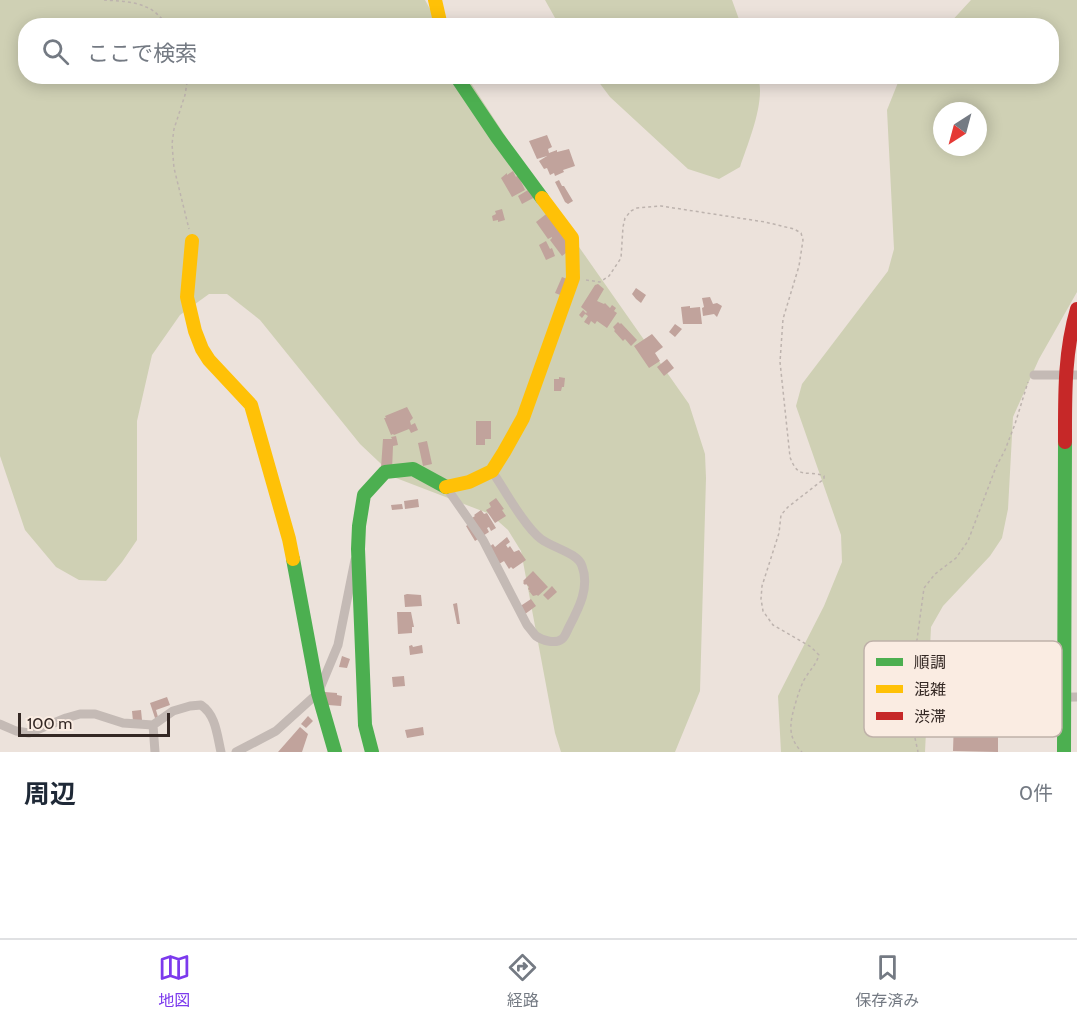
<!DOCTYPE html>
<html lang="ja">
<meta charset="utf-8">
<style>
:root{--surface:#fff;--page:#f6f6f7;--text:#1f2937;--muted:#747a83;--line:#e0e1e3;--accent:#7c3aed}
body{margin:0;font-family:Cabin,"Noto Sans JP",sans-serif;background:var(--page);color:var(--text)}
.compass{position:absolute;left:933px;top:102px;width:54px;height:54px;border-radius:50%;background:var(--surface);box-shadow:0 3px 15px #0003;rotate:216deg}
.scale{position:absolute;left:18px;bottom:15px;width:152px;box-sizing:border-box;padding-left:6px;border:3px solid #342824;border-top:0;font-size:16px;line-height:21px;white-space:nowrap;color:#342824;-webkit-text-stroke:4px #faece2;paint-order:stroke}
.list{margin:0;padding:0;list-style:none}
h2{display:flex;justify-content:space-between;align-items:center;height:78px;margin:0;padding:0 24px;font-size:26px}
h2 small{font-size:20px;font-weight:400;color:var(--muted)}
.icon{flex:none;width:33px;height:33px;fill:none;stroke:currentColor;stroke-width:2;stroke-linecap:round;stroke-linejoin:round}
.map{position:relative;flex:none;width:1077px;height:752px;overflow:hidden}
.search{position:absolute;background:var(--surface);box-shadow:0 3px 15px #0003;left:18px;right:18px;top:18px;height:66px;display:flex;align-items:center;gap:15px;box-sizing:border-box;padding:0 21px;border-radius:24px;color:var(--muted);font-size:22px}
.sheet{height:186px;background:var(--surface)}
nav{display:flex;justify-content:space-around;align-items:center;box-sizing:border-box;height:84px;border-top:2px solid var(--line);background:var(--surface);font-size:16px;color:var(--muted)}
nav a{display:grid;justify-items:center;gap:3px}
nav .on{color:var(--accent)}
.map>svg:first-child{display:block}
.green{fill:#cfd0b4;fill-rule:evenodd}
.building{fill:#c1a39c}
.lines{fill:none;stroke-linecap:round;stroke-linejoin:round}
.path{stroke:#bdb3ae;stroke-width:1.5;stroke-dasharray:3 3;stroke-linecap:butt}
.street{stroke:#c4bab5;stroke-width:9}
.fast{stroke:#4caf50;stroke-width:14}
.slow{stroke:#ffc107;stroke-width:14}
.jam{stroke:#c62828;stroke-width:14}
.key{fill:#faece2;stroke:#bfb1a9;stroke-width:1.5}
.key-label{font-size:16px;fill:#342824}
</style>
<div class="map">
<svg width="1077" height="752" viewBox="0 0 1077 752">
<rect width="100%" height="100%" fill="#ece2db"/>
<!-- green -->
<path class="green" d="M0,0H425L439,25L26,26V76L467,77L558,217L689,404L705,454L706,478L700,691L675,752H561L555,733L521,551L508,530L490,514L396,478L360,444L260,320L227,294H209L180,315L152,355L137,421V540L122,562L106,581L79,580L56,567L25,530L0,456Z
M545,0H732L741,25H559Z
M971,0H1077V292L1039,359L1013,417L1008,509L1002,538L990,556L943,606L931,627L925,752H781L778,696L824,606L842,562L841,535L796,406L802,384L888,271L894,249L887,110L899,80L902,76H1052V26L948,25ZM942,111H978V147H942Z
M595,77H758C766,101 748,143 740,167L719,179L688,169L610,97Z"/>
<!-- building -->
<path class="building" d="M547,135L552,147L548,149L549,153L557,150V152L569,149L575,166L563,170L564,172L555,176L554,173L550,175L547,168L544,169L539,161L547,156L537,159L529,141Z
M513,171L516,177L518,175L525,190L512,197L501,178L507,173V175Z
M559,180L562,186H564L573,201L568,204L565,202L555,182Z
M533,187L537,196L522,204L518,196Z
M502,209L505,220L498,222V220L493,221L492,216L496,214L495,211Z
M550,211L571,249L562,256L550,240L552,238V237L548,239L536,222Z
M546,241L550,249L552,248L555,256L546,260L539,245Z
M562,277L572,281L563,296L555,293Z
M598,284L604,289L597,301L604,304L605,303L610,308L612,305L616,308L614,311L617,313L607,328L597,321L595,324L591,321L589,325L584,322L588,316L585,314L582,318L579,315L583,310L586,313L587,312L581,307L595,285Z
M636,288L646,295L641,303L636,299L632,294Z
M710,297L713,304L717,303L722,306L717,317L714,314L703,316L702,308L704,307L702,298Z
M690,306V308L700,307L702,324H683L681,307Z
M618,322L620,324L621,323L637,340L631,346L625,339L623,341L614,331L615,330L613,327Z
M675,324L682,329L675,337L669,332Z
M652,334L663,347L655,353L660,361L649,368L634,346Z
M667,359L674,368L664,376L657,367Z
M559,377L565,378L564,387H562L561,391H554V379H559Z
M407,407L413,418L410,421L411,425L415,423L418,430L411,433L409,429L394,435L393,434L391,435L384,418H386L385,416Z
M476,421H491V439H485V445H476Z
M396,436L398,445L393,446L392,470L381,468L383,439H392L391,437Z
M427,441L432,464L423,466L418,443Z
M496,498L504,509L502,510L506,516L495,523L486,510L491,507L489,503Z
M418,499L419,507L405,509L404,501Z
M402,504L403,509L392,510L391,505Z
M481,510L484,514L487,513L496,528L491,531L489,527L487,528L489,532L475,541L466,526L474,521L472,518L475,516L474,515Z
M507,537L510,542L506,545L508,548L510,546L514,552L519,550L526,560L513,569L511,567L509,569L504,561L499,564L488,548L493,544L495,547Z
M533,571L548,587L538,596L537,595L533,596L529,591H530L528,589L529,587L526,584L525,585L523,583L524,582L523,581Z
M552,586L557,592L548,600L543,595Z
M407,594L421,595L422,606L405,607L404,595Z
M531,599L536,606L521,617L519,607Z
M457,603L460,624H457L453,604Z
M397,612H411L414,627H412V633L398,634Z
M412,645L413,647L422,645L423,653L410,655L409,646Z
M342,656L350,659L347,668L339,667Z
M404,676L405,686L393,687L392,677Z
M325,692L337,693V695L342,696L341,706L328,705L324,702Z
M167,697L170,705L156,710L158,717L155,718L150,703Z
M141,710L142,720L133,721L132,711Z
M308,716L313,721L306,728L301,724Z
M959,717H964V721H976V720L998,722V752L953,751L954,720L959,721Z
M300,727L308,734L302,752H278Z
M423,727L424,735L407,738L405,730Z"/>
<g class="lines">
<!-- path -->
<path class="path" d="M104,0C117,1 134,1 146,7C155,10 162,19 168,26
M188,76L185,95L174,129L172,144L174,168L189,229
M586,280L600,282L609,276L621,258L623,227L625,218L631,211L637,208L661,206L765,222L794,229L801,233L803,240L799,266L783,319L780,362L790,457C799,481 806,469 824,476V479L788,507L781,515L779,533L762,586L761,599L763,611L773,625L811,647L819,655C816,665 809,671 804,680C801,686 799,692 797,698C791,719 785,735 802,752
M909,713L911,684L924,588L935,574L956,558L968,541L996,467L1005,450L1015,424L1028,382
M915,738L918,752"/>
<!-- street -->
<path class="street" d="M1034,375H1077
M446,487L483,540L527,625C530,628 533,633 536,636C543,641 556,644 562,639C565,637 567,631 569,627C579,608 590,587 582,566C578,553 553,548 541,539C525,527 504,489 492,471
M0,724L16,731L29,733L66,718L80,714H95L123,723L153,725L173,711L190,706L201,705C216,715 217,735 221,752
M153,725L155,752
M912,729L928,702L939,699L1077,697
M236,752L276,731L318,693L338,645L355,560"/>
<!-- fast -->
<path class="fast" d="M456,76L497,137L542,198
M293,559L318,693L335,752
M372,752L365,725L358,549L359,526L364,495L385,472L413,469L446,487
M1064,752L1065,442"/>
<!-- slow -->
<path class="slow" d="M435,0L441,26
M192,241L187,297L195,331L202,349L209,360L251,405L289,539L293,559
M446,487L469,482L492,471L504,452L523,418L573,278L572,238L542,198"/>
<!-- jam -->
<path class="jam" d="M1065,442C1065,397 1064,353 1077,309"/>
</g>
<!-- legend -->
<rect x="864" y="641" width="198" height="96" rx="9" class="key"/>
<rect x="876" y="658" width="27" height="8" fill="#4caf50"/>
<rect x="876" y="685" width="27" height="8" fill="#ffc107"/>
<rect x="876" y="712" width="27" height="8" fill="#c62828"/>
<g class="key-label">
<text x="914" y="668">順調</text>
<text x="914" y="695">混雑</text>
<text x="914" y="722">渋滞</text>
</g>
</svg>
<svg class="compass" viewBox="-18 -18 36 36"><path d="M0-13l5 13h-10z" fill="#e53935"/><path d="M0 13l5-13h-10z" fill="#747a83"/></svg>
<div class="scale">100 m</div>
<div class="search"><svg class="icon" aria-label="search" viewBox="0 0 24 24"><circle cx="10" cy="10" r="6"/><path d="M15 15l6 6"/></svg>ここで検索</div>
</div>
<section class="sheet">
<h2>周辺<small>0件</small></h2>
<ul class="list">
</ul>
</section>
<nav>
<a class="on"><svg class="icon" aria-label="map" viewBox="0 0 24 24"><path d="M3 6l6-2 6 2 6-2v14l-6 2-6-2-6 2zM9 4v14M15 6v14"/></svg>地図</a>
<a><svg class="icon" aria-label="directions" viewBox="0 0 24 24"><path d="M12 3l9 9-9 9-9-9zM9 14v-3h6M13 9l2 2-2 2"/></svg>経路</a>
<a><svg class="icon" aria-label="saved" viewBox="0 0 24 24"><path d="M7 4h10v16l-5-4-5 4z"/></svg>保存済み</a>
</nav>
